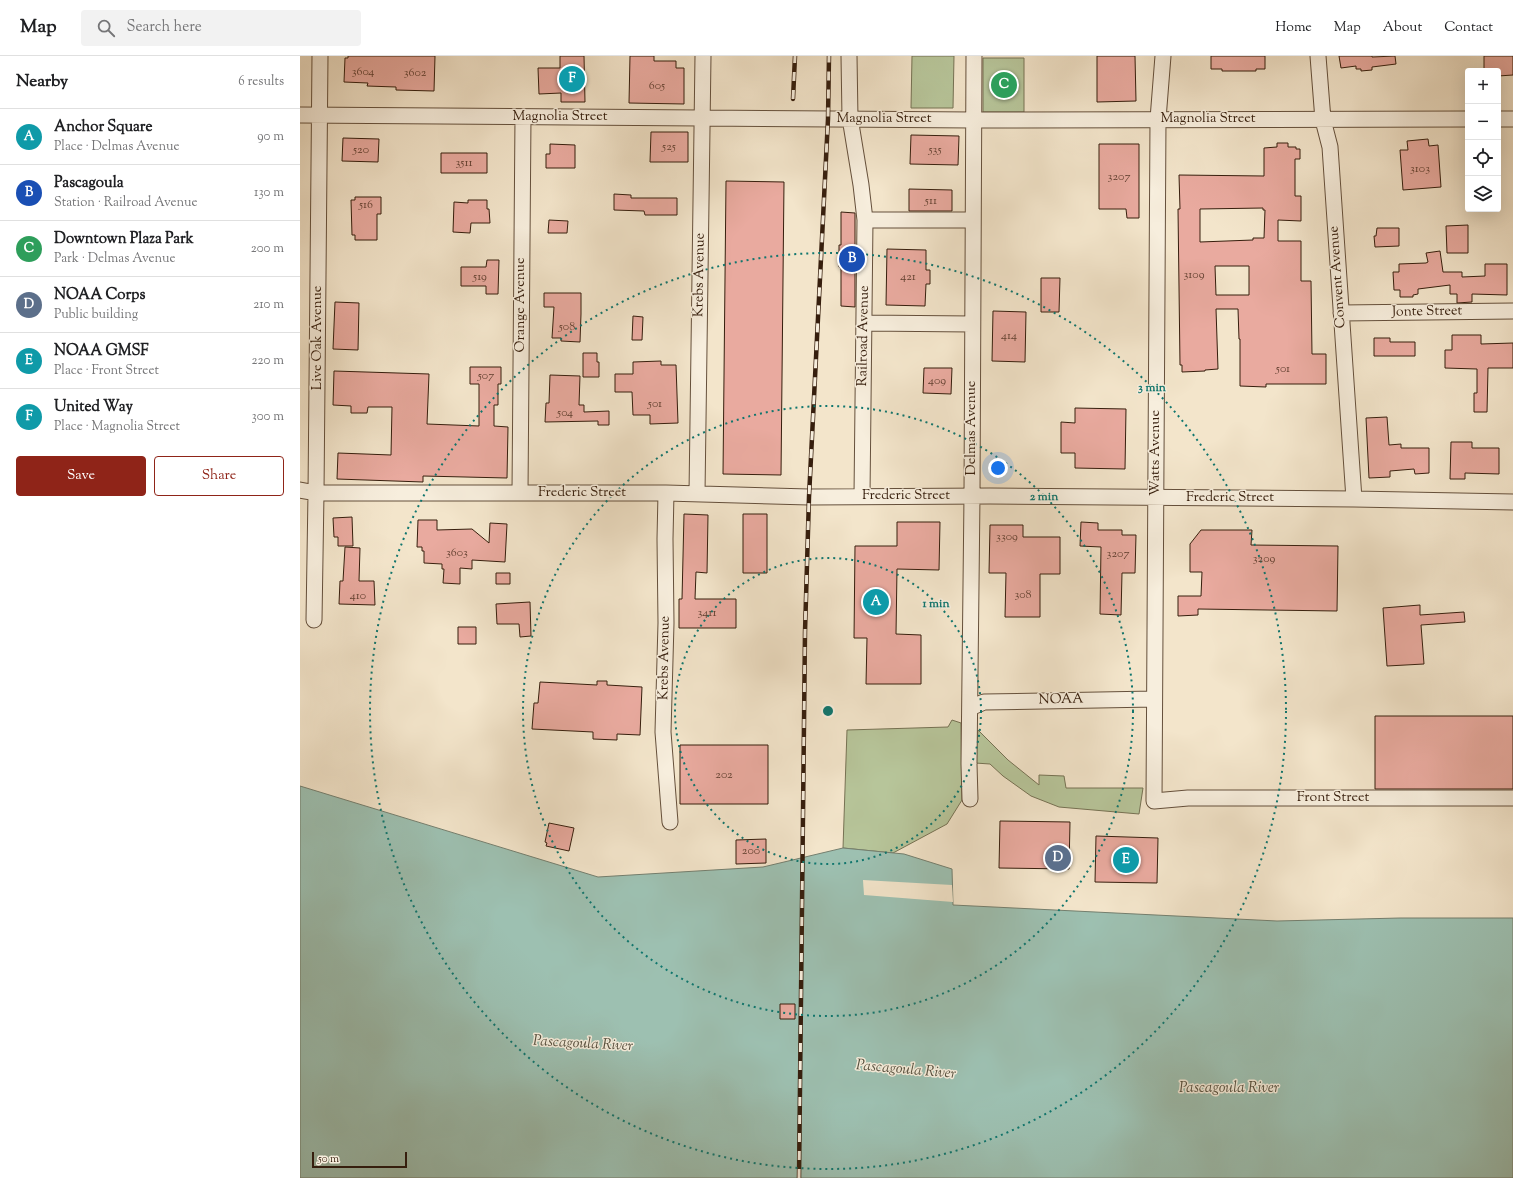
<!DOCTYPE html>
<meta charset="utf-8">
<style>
:root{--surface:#fff;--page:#f2f2f2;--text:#202124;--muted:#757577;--line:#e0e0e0;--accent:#8f2418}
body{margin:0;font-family:"Sorts Mill Goudy",serif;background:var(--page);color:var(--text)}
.controls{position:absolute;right:12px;top:12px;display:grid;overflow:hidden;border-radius:4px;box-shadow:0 4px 16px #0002}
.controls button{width:36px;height:36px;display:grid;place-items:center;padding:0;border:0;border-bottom:1px solid var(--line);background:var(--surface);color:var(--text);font:20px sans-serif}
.scale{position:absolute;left:12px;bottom:10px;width:95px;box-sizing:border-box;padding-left:4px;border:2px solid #361e0d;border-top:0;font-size:11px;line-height:14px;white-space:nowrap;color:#361e0d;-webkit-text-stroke:3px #f7eedd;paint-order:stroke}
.you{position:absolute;left:698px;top:412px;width:14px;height:14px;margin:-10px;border:3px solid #fff;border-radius:50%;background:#1a73e8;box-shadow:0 0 0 6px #1a73e833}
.badge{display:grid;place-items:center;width:26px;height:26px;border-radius:50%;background:var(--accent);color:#fff;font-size:13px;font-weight:700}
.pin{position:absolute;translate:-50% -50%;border:2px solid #fff;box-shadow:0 1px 4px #0006}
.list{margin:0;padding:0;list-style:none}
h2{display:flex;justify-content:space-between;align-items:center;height:52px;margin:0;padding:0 16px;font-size:17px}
h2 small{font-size:13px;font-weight:400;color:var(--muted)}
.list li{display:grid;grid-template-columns:26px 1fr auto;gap:12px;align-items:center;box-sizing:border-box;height:56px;padding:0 16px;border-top:1px solid var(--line)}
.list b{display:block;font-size:15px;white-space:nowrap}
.list p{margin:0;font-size:13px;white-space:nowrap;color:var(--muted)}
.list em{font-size:13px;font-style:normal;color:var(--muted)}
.actions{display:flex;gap:8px;padding:12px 16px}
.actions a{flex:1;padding:9px 0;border:1px solid var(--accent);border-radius:4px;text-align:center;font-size:14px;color:var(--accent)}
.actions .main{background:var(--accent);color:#fff}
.icon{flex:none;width:22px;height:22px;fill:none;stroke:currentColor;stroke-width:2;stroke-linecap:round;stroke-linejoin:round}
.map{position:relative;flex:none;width:1213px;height:1122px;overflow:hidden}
header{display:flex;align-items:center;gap:24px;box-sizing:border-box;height:56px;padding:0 20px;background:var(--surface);border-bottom:1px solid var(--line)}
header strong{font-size:19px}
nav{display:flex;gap:22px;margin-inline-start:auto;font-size:14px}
.search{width:280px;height:36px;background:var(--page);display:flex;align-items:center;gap:10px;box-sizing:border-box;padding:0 14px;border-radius:4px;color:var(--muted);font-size:15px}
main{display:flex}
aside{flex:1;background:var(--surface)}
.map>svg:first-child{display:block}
.green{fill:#b7c59a;stroke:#767254}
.water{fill:#9dc0b1;stroke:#747f6f}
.pier{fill:#f3e5cb}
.building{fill:#e9aa9f;stroke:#361e0d;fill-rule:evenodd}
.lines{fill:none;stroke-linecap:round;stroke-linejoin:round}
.minor-casing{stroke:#65503c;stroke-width:17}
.minor{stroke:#f7eedd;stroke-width:15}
.rail-casing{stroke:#361e0d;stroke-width:4.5}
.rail{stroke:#f7eedd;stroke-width:3;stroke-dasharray:9;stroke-linecap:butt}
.ring{fill:none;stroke:#0f766e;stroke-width:2;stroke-dasharray:2 4}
.labels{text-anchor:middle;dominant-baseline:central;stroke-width:3;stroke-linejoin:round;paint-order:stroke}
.number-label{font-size:12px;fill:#634132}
.street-label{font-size:14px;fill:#361e0d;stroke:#f7eedd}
.water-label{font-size:15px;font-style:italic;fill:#554f3e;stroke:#f7eedd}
.centre{fill:#0f766e;stroke:#f7eedd;stroke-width:2}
.ring-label{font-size:12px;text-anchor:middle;font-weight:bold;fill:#0f766e;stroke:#f7eedd;stroke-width:3;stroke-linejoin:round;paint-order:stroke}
</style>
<header>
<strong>Map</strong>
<div class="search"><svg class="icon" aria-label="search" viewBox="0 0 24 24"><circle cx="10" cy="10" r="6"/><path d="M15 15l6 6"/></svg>Search here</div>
<nav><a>Home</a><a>Map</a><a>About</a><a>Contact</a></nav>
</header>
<main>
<aside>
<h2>Nearby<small>6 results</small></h2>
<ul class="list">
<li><span class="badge" style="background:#0f9aa8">A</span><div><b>Anchor Square</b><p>Place · Delmas Avenue</p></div><em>90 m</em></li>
<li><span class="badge" style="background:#1a4fb4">B</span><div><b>Pascagoula</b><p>Station · Railroad Avenue</p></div><em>130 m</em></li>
<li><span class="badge" style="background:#2e9e5b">C</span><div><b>Downtown Plaza Park</b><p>Park · Delmas Avenue</p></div><em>200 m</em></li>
<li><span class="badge" style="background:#5c6f8a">D</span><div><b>NOAA Corps</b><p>Public building</p></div><em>210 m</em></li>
<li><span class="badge" style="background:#0f9aa8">E</span><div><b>NOAA GMSF</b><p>Place · Front Street</p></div><em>220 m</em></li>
<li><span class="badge" style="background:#0f9aa8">F</span><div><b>United Way</b><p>Place · Magnolia Street</p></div><em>300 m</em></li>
</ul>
<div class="actions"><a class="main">Save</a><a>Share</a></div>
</aside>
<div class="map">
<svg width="1213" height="1122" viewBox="0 0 1213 1122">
<rect width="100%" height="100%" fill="#f3e5cb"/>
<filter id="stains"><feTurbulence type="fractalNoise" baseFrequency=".005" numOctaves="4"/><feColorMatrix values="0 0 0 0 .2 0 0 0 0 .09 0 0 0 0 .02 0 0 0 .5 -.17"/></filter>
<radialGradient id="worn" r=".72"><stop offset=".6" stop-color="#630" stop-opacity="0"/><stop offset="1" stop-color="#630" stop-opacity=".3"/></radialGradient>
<!-- green -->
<path class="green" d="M612,0H654L653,52H611Z
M683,2H724V56H683Z
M652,664L661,667L662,744L647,768L593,797L543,792L547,674L648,671Z
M678,674L708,704L739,729V719L764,720L766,732H843L839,758L759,751L731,740L703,720L690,708L675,707Z"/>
<!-- water -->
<path class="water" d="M0,730L298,821L463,811L543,792L604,798L652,813L653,849L977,865L1100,862H1213V1122H0Z"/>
<!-- pier -->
<path class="pier" d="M563,824L652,829L653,846L564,839Z"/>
<!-- building -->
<path class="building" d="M48,0H135L134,35L96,34V31L67,30L68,27L44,26L45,2H48Z
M260,0H284L285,46H261V37L239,38L238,12H260Z
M330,0H354V5H376V12H384V48L329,47Z
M797,0H835L836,45L797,46Z
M911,0H965V13H956V15H922V13H911Z
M1039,0H1072V1L1095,0L1096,8L1072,11V14L1061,15V13H1056V10L1041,12Z
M1184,0H1213V19L1198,20V15H1184Z
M351,76H388V106H350Z
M611,79L659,80L658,109L610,108Z
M43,82L79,83L78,106L42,105Z
M1128,83L1129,90L1138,89L1141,131L1103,134L1100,94H1108L1107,85Z
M977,87H988V91H996V93H1000V103H995V140H1001V165L978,164V185H1001V225H1011L1012,298H1026V328H966V331L940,330V283H939L938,253H916L918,313L905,314V315L882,316V309H880L878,153H880L879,119L964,120V92L977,91ZM963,152V154H965L964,182H953V184L900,186V153ZM915,210H949V239H916Z
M250,88L275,89V112H246V98H250Z
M799,88H839V162H827L826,153H799Z
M141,97H187V117H141Z
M426,125L484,126L481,419L423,418Z
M609,133L652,134V155H609Z
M314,138L331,139V142H377V159H345L344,155L314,154Z
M55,141H81V158H77V184H55V179H52L51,144H55Z
M168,144H187V153H189L190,167H171L170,177L153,176L154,146L168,147Z
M541,156L555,157V251L541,250V211H539V189H541Z
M249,164L268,165L267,177H248Z
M1168,169V197H1147L1146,170Z
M1077,172H1099V190L1075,191L1074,180H1076Z
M587,193L626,194V214H630V228H626L625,250L586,249Z
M1140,195L1143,216H1162V221L1185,220V208H1207V239L1172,238V246L1157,247V238H1150V229L1118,233V238L1113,239V241H1100V234H1094L1093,216H1099V208L1126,207L1128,206L1126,197Z
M187,204H199L198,238H186V230H161V211H186Z
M741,222H760L759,256H741Z
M244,237H281V258L280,286L261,285V282H252L254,251H244Z
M35,246L59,247L58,294L33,293Z
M693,255L726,256L725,306L692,305Z
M333,260L343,261L342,284H332Z
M1152,279H1181V288L1213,287V312H1188L1187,356H1174V337H1177V313L1145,312V294H1152Z
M1074,282H1090V286H1115V300H1074Z
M283,297H297V306H299V321H283Z
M361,305V309H376L378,367L350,368V359H333L332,336H315V318H333V306Z
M170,311H201V328H198V349H194V370L208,371L207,422L123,420V426L37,423L38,397L91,399L92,351H68L67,357H51V350L33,349L34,315L129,318L127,368L179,370V328H170Z
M624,312H652L651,338L623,337Z
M250,319L280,320L279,349H284V356L309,355V369H298V365L245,366L246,347H249Z
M775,352L826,353L825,413L775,412V397H761V366L775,367Z
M1087,361L1089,389L1101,388V392H1129V417L1115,418L1114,413L1090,415V421L1069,422L1066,362Z
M1151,386H1172V392H1199V418L1165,417V423H1150Z
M384,458L408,459L407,517L396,516L395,543H436V572H379V543H382Z
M443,458H467V517H443Z
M52,461L53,490H38V481H34L33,462Z
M118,464H137V474L172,473L189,487L190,467L207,468L205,506L172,504V513L160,512V528L143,527L144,513H142V508L124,507V495H122V491H117Z
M597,466H640L639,514L597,513L596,578L621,579V628H566L567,582H554L555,490H597Z
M781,466L798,467V474H822V479H836L835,517H822L821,559L800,558L801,491L780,490Z
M690,469H723V481H760V518H740V561H705L706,517H689Z
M901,474H952L951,489L1038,490L1037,555L898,553V559L878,560V540H901L902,516H890V488Z
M45,491L60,492L59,525H74L75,549L39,548L40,525H43Z
M196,517H210V528H196Z
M230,546L231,580L220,581L219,568H197L196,548Z
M1120,549V559L1164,556L1165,566L1121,569L1124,608L1087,610L1083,552Z
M158,571H176V588H158Z
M297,625H307V629L342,631L340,679L317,678V684L293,683V676L232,673L234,647H238L240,626L297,629Z
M1075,660H1213V733H1075Z
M380,689H468V748H380Z
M700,765L770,766L769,813L699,812Z
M249,767L274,772L269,795L246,790L247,787L245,786Z
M796,780L858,782L857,827L795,826Z
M466,783V807L436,808V784Z
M480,948H495V963H480Z"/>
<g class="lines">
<defs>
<path id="minor" d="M549,0L550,62L561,129L565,164L562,440
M863,0L858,63L854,745L888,742H1213
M1018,0L1023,64L1030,91L1054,443
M0,59L673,64L1168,63
M1198,63H1213
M565,164H672
M1041,257L1213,255
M564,267L672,268
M0,434L16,437H366L509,441L690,440L1054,443L1213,446
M220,436L223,61
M366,437L365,483L366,567L363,676L370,766
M397,438L403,0
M14,564L16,437L20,0
M670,652L684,646L854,643
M670,743L669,708L672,440L674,0"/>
</defs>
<!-- minor casing -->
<use href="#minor" class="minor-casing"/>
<!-- minor -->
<use href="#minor" class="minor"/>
<defs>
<path id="rail" d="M493,43L495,0
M499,1122L505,576L509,441L528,63L529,0"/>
</defs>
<!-- rail casing -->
<use href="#rail" class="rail-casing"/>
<!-- rail -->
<use href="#rail" class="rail"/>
</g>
<!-- distance rings -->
<g class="ring">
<circle cx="528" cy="655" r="153"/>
<circle cx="528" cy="655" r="305"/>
<circle cx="528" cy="655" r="458"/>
</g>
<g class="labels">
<!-- number labels -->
<g class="number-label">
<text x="63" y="16">3604</text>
<text x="115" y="17">3602</text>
<text x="357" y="30">605</text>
<text x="369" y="91">525</text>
<text x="61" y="94">520</text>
<text x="635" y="94">535</text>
<text x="164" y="107">3511</text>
<text x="1120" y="113">3103</text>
<text x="819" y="121">3207</text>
<text x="631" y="145">511</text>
<text x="66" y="149">516</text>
<text x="894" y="219">3109</text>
<text x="180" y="221">519</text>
<text x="608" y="221">421</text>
<text x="267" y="271">508</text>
<text x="709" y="280">414</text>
<text x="983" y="313">501</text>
<text x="186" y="320">507</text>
<text x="637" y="325">409</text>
<text x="355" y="348">501</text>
<text x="265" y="357">504</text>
<text x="707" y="481">3309</text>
<text x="157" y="497">3603</text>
<text x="818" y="498">3207</text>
<text x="964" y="503">3209</text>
<text x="723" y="539">308</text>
<text x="58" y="540">410</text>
<text x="407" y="557">3411</text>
<text x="424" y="719">202</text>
<text x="451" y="795">200</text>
</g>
<!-- street labels -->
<g class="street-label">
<text x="260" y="61">Magnolia Street</text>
<text x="584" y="63">Magnolia Street</text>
<text x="908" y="63">Magnolia Street</text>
<text transform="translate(400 219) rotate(-89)">Krebs Avenue</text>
<text transform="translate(1038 221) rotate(-94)">Convent Avenue</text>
<text transform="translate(221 249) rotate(-90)">Orange Avenue</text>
<text transform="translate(1127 256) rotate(-1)">Jonte Street</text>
<text transform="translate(564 280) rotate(-89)">Railroad Avenue</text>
<text transform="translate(18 282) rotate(-90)">Live Oak Avenue</text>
<text transform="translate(672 372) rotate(-90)">Delmas Avenue</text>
<text transform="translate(856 397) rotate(-90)">Watts Avenue</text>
<text x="282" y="437">Frederic Street</text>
<text x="606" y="440">Frederic Street</text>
<text x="930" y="442">Frederic Street</text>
<text transform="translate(365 602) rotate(-89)">Krebs Avenue</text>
<text transform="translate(761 644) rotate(-1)">NOAA</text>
<text x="1033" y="742">Front Street</text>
</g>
<!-- water labels -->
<g class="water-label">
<text transform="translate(283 988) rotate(3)">Pascagoula River</text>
<text transform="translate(606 1014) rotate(5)">Pascagoula River</text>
<text x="929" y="1032">Pascagoula River</text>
</g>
</g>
<circle cx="528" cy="655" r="6" class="centre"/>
<g class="ring-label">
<text x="852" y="335">3 min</text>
<text x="744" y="444">2 min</text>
<text x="636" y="551">1 min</text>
</g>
<rect width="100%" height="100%" filter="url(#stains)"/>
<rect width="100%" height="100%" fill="url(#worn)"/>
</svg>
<div class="controls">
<button>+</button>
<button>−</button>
<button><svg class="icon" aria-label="locate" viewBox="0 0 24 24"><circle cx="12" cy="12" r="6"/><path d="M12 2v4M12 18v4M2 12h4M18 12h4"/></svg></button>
<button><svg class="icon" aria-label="layers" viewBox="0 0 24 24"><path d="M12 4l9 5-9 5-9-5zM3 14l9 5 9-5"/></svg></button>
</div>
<div class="scale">50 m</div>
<div class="you"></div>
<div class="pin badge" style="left:576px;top:546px;background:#0f9aa8">A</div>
<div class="pin badge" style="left:552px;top:203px;background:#1a4fb4">B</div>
<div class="pin badge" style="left:704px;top:29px;background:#2e9e5b">C</div>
<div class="pin badge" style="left:758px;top:802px;background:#5c6f8a">D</div>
<div class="pin badge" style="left:826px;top:804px;background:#0f9aa8">E</div>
<div class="pin badge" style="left:272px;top:23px;background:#0f9aa8">F</div>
</div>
</main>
